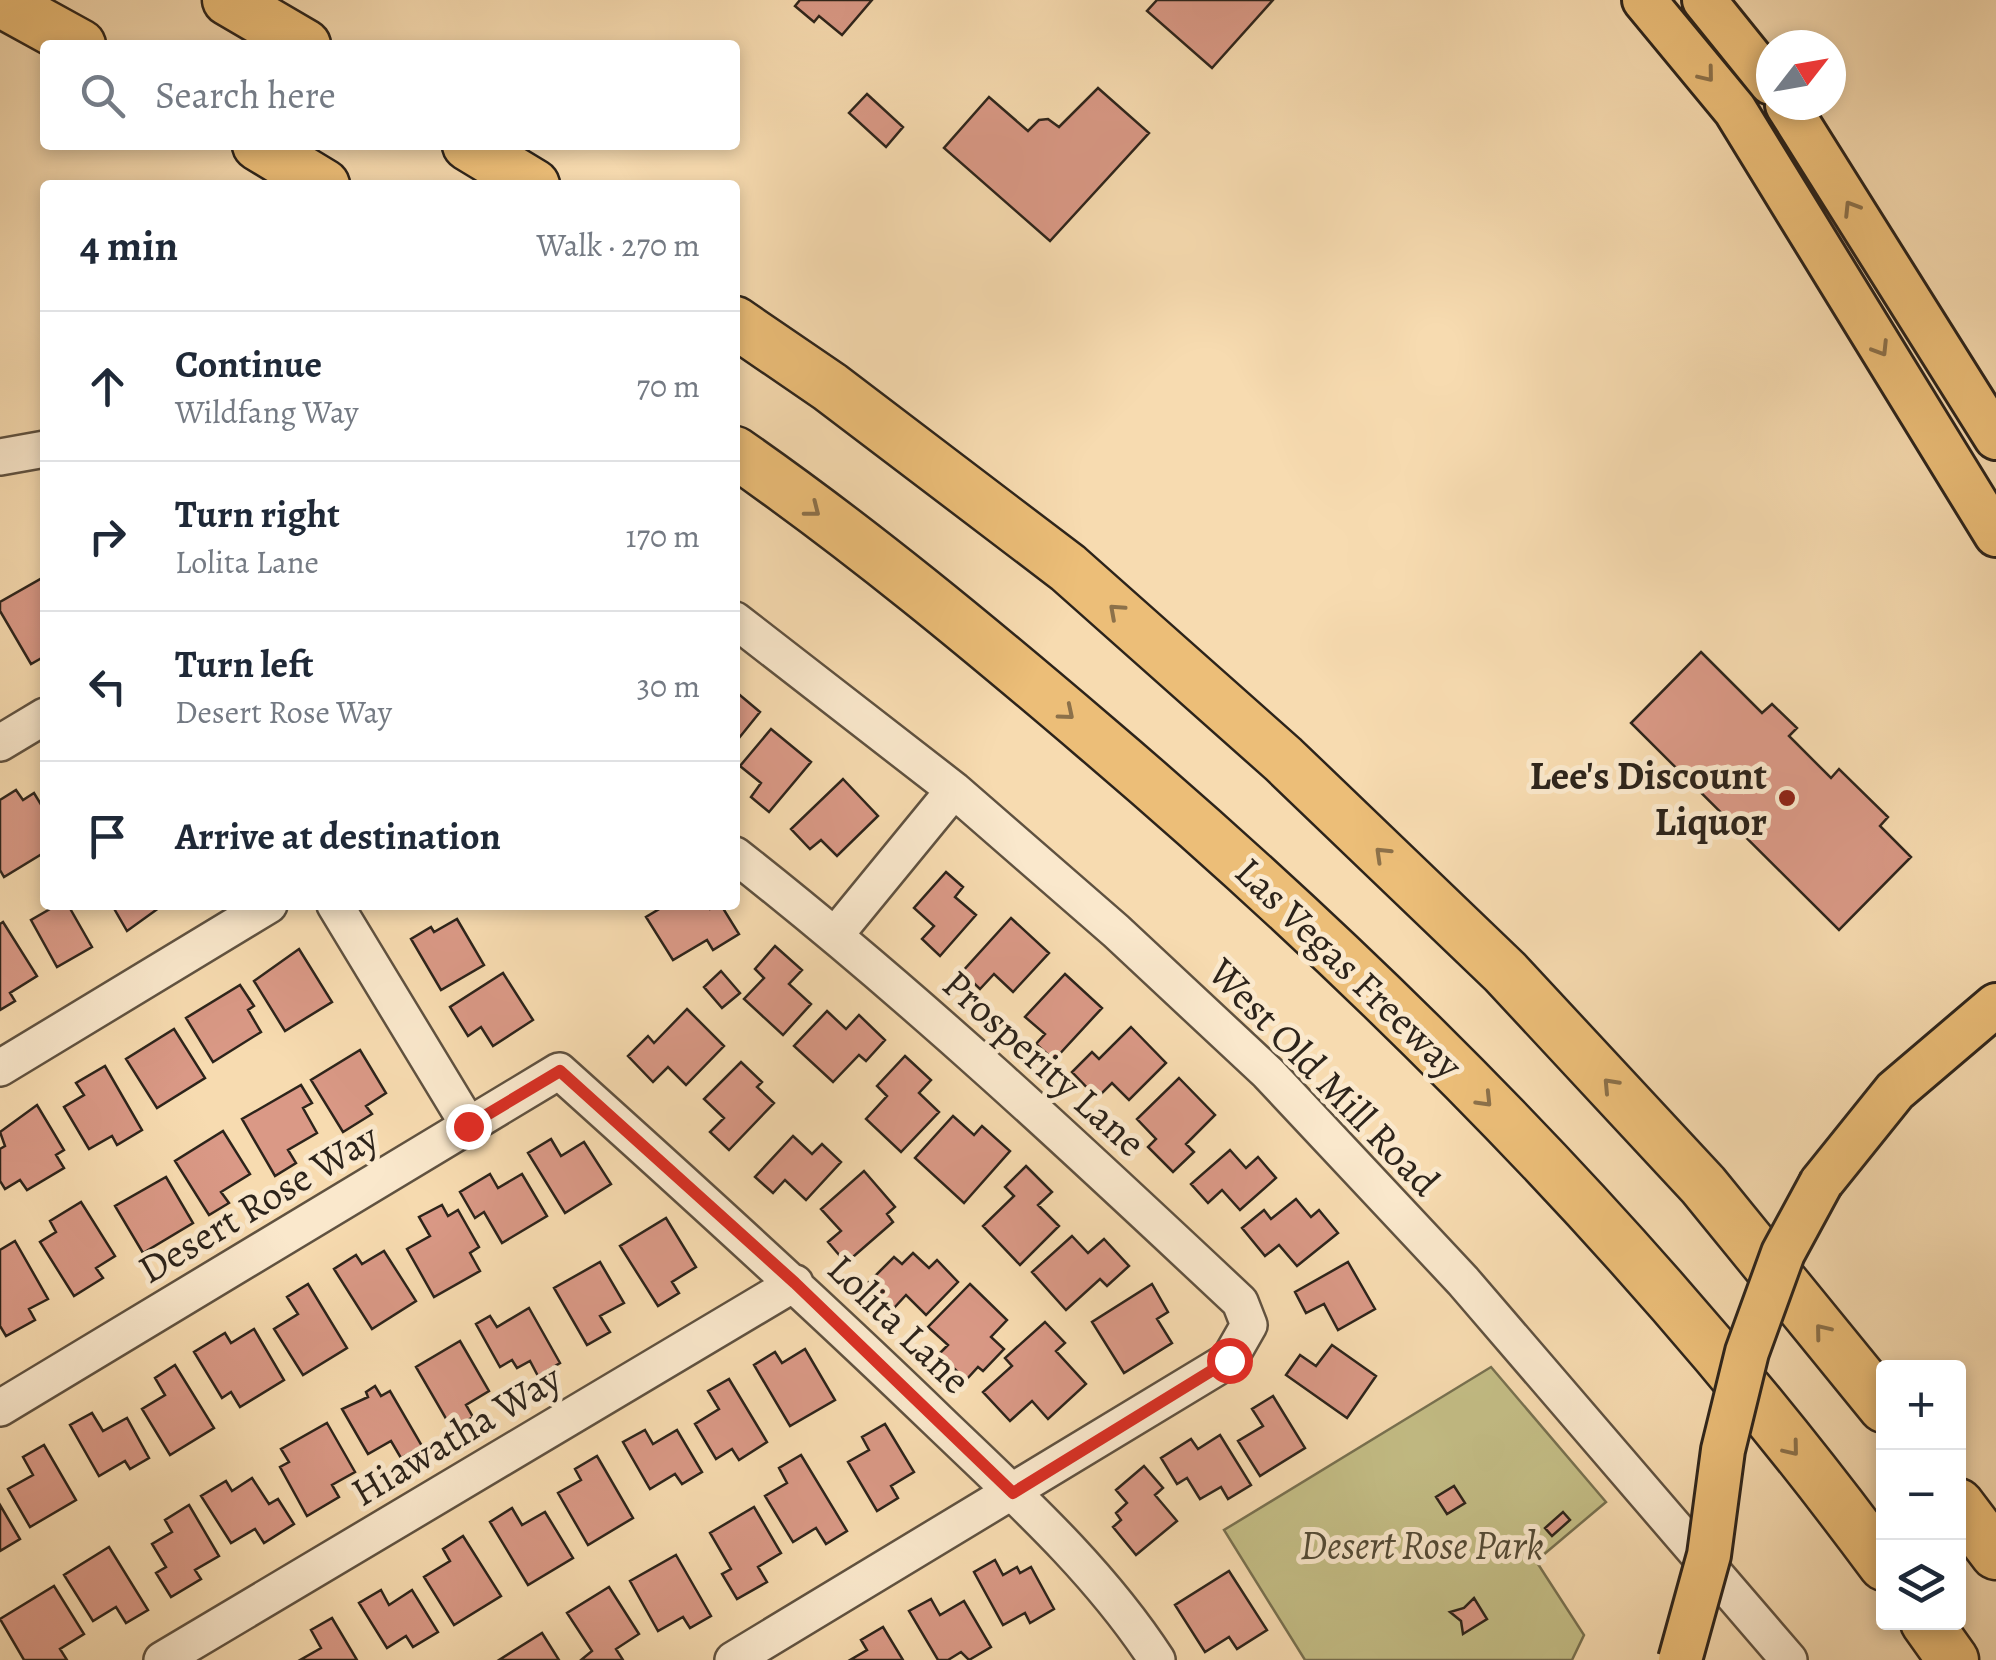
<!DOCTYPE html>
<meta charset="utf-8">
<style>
:root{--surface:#fff;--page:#f6f6f7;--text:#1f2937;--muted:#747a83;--line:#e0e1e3}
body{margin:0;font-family:Alegreya,serif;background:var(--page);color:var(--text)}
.controls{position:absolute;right:30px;bottom:30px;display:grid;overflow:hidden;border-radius:10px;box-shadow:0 5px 15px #0003}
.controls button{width:90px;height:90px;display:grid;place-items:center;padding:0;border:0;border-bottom:2px solid var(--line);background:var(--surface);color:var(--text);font:50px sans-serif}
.compass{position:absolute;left:1756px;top:30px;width:90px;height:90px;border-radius:50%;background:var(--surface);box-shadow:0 5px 15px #0003;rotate:59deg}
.stop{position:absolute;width:30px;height:30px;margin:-22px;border:8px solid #d93025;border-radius:50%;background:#fff}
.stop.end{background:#d93025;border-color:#fff;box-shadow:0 2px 10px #0008}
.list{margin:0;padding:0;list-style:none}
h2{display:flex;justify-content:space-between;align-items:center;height:130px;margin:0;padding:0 40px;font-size:42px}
h2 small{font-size:32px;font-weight:400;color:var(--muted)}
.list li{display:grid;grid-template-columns:65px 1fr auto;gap:30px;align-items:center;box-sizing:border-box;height:150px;padding:0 40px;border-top:2px solid var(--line)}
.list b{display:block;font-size:38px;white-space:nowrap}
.list p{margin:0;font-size:32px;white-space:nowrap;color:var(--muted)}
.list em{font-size:32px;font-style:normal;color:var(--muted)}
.icon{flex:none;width:55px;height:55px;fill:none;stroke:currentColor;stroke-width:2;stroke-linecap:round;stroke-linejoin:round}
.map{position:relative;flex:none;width:1996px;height:1660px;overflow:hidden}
.search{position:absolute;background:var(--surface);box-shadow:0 5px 15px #0003;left:40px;top:40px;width:700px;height:110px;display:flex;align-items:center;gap:25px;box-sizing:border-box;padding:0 35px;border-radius:10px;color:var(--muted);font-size:38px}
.panel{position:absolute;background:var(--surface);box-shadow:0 5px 15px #0003;left:40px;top:180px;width:700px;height:730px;border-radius:10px}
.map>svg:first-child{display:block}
.green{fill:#c4be86;stroke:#787150;stroke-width:2.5}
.building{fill:#da9986;stroke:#2d241b;stroke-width:2.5}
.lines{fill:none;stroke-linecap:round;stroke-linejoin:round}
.minor-casing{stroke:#605240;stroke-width:40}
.major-casing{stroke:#2d241b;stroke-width:48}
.highway-casing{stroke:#2d241b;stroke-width:55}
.minor{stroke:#fae8cc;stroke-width:35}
.major{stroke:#ecbe78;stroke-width:42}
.highway{stroke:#ecbe78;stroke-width:50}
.major-bridge-casing{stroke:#2d241b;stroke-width:48;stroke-linecap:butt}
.major-bridge{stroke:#ecbe78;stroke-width:42}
.oneway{stroke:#8c714a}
.route{stroke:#d93025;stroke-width:12}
.poi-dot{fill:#8f2418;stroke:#fae8cc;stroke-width:4}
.labels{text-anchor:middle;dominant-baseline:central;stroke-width:10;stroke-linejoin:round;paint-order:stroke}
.poi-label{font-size:40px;font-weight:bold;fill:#2d241b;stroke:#fae8cc;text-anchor:end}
.street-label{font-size:40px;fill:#2d241b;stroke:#fae8cc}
.park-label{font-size:40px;font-style:italic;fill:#534a36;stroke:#fae8cc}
</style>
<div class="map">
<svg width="1996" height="1660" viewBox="0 0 1996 1660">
<rect width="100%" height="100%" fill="#f7dbb0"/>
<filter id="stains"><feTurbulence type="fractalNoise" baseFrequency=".002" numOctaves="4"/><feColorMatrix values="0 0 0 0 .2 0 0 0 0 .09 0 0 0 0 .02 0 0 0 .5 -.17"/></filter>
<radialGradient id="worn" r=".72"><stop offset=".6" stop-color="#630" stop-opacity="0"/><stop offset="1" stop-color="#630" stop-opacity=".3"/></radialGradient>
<!-- green -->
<path class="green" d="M1491,1367L1606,1502L1536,1561L1584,1635L1572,1660H1305L1224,1530Z"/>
<!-- building -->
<path class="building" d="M800,0H872L842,35L819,16L814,22L795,6Z
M1157,0H1273L1212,68L1147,11Z
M1098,88L1149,133L1050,241L944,148L989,97L1028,131L1039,120L1048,119L1059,127Z
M867,94L903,127L886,147L849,113Z
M44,577L45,656L31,664L0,611V602Z
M1701,652L1762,713L1772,704L1797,728L1789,736L1831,778L1839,769L1888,817L1880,826L1911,857L1839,930L1631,723Z
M735,691L760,712L735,743Z
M771,729L811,762L769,812L751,797L761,783L740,766Z
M843,779L878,816L837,856L821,840L810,849L791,829Z
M16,790L23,800L34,793L45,811V852L4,877L0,870V800Z
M946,872L963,887L955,897L976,915L940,956L922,939L934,926L914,908Z
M57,905H68L92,947L57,967L31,920Z
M112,905H163L127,931Z
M666,905H708L710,909L721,905L739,934L713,950L707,940L673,960L646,917Z
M1011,918L1049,953L1013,992L994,974L980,989L962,972Z
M457,919L484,965L441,990L411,939L431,927L434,932Z
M3,922L37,976L10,993L15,1001L0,1010V924Z
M775,946L802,970L789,984L811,1004L783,1035L744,999L764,978L755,969Z
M299,949L332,1002L285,1031L254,981Z
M721,971L740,993L722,1008L704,987Z
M503,973L533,1020L493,1046L481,1027L468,1036L450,1007Z
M1065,974L1102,1008L1054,1060L1036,1044L1045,1034L1025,1017Z
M240,985L254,1006L248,1010L261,1032L213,1062L186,1018Z
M687,1009L724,1046L686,1085L668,1067L653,1082L628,1056L648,1036L654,1043Z
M827,1011L846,1029L859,1015L885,1040L866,1061L859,1055L833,1082L794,1046Z
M1131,1027L1166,1063L1129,1100L1112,1083L1097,1098L1072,1072L1092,1052L1099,1059Z
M174,1029L205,1078L157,1108L126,1059Z
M360,1050L386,1093L366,1106L372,1114L343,1132L311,1080Z
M905,1056L931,1080L919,1093L939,1112L901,1152L866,1119L887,1096L877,1086Z
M741,1062L762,1082L757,1087L774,1103L729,1150L710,1132L724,1118L704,1099Z
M105,1066L142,1130L117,1145L112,1136L89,1149L64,1107L84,1095L76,1083Z
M1179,1078L1215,1115L1186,1144L1194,1152L1173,1172L1148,1147L1156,1139L1137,1119Z
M301,1085L312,1103L303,1108L317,1133L288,1150L296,1163L275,1176L242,1119Z
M37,1105L64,1150L56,1155L64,1168L27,1190L20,1180L5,1189L0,1181V1149L5,1146L0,1132Z
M953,1116L974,1135L982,1126L1010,1151L964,1203L915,1158Z
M223,1131L250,1174L221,1192L229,1203L209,1215L175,1161Z
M793,1136L812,1154L822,1144L841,1162L806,1200L785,1180L773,1193L755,1177Z
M551,1139L561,1156L584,1142L611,1184L565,1213L528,1153Z
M1230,1150L1246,1168L1258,1157L1276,1178L1240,1210L1222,1190L1208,1203L1191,1184Z
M1026,1166L1052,1192L1038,1205L1059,1226L1020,1265L983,1226L1014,1196L1005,1187Z
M864,1171L895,1207L887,1214L893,1222L846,1263L828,1242L841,1231L821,1209Z
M490,1174L498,1188L522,1174L547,1216L502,1243L484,1212L475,1218L460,1192Z
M166,1177L193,1223L143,1253L115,1206Z
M1296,1199L1311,1217L1319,1210L1338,1233L1297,1266L1279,1245L1265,1256L1242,1228L1264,1210L1271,1219Z
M81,1202L115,1256L96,1268L103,1278L74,1296L40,1242L56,1232L50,1221Z
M442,1205L448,1216L458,1210L479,1247L470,1253L480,1271L434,1297L407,1249L430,1236L419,1217Z
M666,1218L696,1267L672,1282L679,1293L658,1306L620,1246Z
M1072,1236L1088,1253L1104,1239L1129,1266L1107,1286L1100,1279L1066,1310L1032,1272Z
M15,1241L48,1299L29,1309L35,1320L6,1336L0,1326V1250Z
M384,1251L416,1301L372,1329L334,1269L356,1255L362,1264Z
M913,1253L929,1268L937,1260L958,1282L926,1315L906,1295L894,1308L869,1282L894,1257L902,1264Z
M600,1262L624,1303L600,1316L610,1332L587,1345L554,1288Z
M1348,1262L1375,1309L1338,1330L1324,1304L1306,1313L1295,1292Z
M308,1284L347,1348L303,1375L274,1329L298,1314L287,1297Z
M970,1284L1007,1320L991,1337L1004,1349L983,1371L978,1367L966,1380L939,1354L948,1345L928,1327Z
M1152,1284L1168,1312L1157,1319L1172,1343L1124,1373L1092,1322Z
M529,1308L560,1363L538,1376L530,1361L517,1368L512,1360L500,1367L476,1324L490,1316L497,1327Z
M1045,1322L1065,1343L1056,1351L1086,1384L1048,1419L1032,1401L1010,1421L983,1392L1012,1366L1005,1358Z
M254,1329L284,1380L240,1407L231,1392L222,1398L194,1352L225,1333L231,1343Z
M460,1341L489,1391L466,1405L473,1417L452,1429L416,1367Z
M1332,1345L1376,1376L1347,1418L1286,1375L1300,1355L1316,1366Z
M805,1349L835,1400L790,1426L754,1365L775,1352L782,1363Z
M175,1365L214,1428L170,1455L142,1409L165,1395L155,1378Z
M729,1379L767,1442L739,1460L732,1449L716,1459L695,1424L719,1409L708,1391Z
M375,1386L381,1396L390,1391L422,1446L401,1458L391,1441L368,1454L342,1409L368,1397L366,1392Z
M1273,1396L1305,1448L1260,1476L1238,1441L1263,1426L1252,1409Z
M92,1413L103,1431L127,1418L149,1458L130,1469L125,1461L99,1476L70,1425Z
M327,1423L355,1472L332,1485L339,1497L307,1516L280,1467L289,1462L281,1449Z
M885,1424L914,1472L891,1486L898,1498L877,1511L848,1462L869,1450L862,1437Z
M645,1430L653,1444L677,1430L702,1472L682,1484L675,1474L650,1489L623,1442Z
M1220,1435L1251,1485L1228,1499L1221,1487L1200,1499L1187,1478L1177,1484L1161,1458L1191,1439L1198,1449Z
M44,1445L76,1500L30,1527L8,1489L33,1475L23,1457Z
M801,1455L847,1531L826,1544L816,1528L793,1542L765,1496L787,1483L779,1468Z
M597,1456L633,1518L588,1545L558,1493L581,1480L575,1469Z
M1144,1466L1163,1488L1155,1495L1177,1521L1136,1555L1113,1527L1121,1520L1116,1513L1127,1503L1116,1490Z
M252,1478L269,1504L278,1499L294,1524L264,1543L255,1529L231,1543L201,1496L226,1481L232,1491Z
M1454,1486L1465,1503L1447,1514L1436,1497Z
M0,1505L20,1539L0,1551Z
M189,1505L219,1556L195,1570L201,1579L171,1597L156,1573L166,1567L152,1544L172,1532L165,1520Z
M754,1507L781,1553L758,1567L767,1582L737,1599L722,1574L731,1569L710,1533Z
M512,1508L522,1525L545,1512L573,1558L528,1585L490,1522Z
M1563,1512L1570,1520L1552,1536L1545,1528Z
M463,1536L501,1596L454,1625L424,1577L450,1561L443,1549Z
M109,1547L148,1610L126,1623L116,1607L93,1621L64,1575Z
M676,1555L711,1616L690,1628L683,1617L658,1631L630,1581Z
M995,1560L1003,1575L1017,1567L1020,1573L1031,1567L1054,1609L1030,1623L1025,1613L1003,1625L974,1572Z
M1229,1571L1267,1630L1237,1649L1229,1637L1205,1652L1175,1605Z
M54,1586L84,1634L60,1649L67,1660H24L0,1619Z
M609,1587L639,1634L616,1649L623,1660H581L592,1651L567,1613Z
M381,1590L389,1605L412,1590L438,1632L413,1647L406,1636L387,1648L359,1603Z
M1474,1598L1487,1619L1463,1634L1461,1621L1450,1612L1464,1608Z
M931,1599L940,1615L964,1601L991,1647L969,1660L961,1652L948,1660H938L909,1611Z
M332,1618L357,1660H300L321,1648L311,1630Z
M883,1627L903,1660H850L867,1650L861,1640Z
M542,1633L559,1660H499Z"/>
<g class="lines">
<defs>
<path id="minor" d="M0,457L45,449
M735,620L954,790L1116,931L1268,1073L1463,1281L1789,1660
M0,743L45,716
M335,905L469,1126
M836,934L954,790
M0,1068L269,905
M0,1408L559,1071C687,1186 814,1301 938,1421C1015,1495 1098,1569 1157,1660
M162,1660L795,1283
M733,1660L1229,1360L1249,1325L1240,1302C1076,1148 912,994 735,855"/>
<path id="major" d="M1644,0L1735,110L1996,535
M1704,0L1771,83
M1787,105L1996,438
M1821,1183L1895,1091L1996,1005"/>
<path id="highway" d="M228,0L305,45
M0,1L80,45
M258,145L324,185
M468,145L534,185
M735,322L830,387L1068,568L1283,759L1505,972L1703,1185L1884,1407
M735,452C860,539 979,638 1095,737C1384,983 1658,1259 1884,1565
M1958,1504L1996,1554
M1926,1622L1953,1660"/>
</defs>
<!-- minor casing -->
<use href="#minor" class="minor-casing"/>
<!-- major casing -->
<use href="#major" class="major-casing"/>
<!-- highway casing -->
<use href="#highway" class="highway-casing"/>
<!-- minor -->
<use href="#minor" class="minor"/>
<!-- major -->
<use href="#major" class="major"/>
<!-- highway -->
<use href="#highway" class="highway"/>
<defs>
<path id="major-bridge" d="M1680,1660L1709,1555L1723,1450L1747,1352L1783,1253L1821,1183"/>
</defs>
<!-- major-bridge casing -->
<use href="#major-bridge" class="major-bridge-casing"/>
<!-- major-bridge -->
<use href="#major-bridge" class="major-bridge"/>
</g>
<!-- one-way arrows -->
<defs><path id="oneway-chevron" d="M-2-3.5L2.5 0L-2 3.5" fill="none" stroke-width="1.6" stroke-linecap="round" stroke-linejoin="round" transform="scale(2.5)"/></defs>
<g class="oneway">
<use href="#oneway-chevron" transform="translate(1707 75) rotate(51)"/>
<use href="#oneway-chevron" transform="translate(1851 208) rotate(-122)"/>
<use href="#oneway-chevron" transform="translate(1881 349) rotate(58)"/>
<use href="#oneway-chevron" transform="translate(813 510) rotate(38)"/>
<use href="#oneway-chevron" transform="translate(1116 611) rotate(-138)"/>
<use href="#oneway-chevron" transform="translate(1067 713) rotate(40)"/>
<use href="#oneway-chevron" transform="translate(1382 854) rotate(-136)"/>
<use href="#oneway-chevron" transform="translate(1610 1085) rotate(-133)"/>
<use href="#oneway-chevron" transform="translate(1485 1100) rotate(46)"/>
<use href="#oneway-chevron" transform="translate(1822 1331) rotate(-129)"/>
<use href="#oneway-chevron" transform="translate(1792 1449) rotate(51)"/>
</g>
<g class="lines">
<!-- route -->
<path class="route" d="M468,1126L560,1071L795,1283L1013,1493L1229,1360"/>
</g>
<!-- markers -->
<circle class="poi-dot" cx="1787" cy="798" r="10"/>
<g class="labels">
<!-- poi labels -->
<g class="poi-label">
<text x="1767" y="775">Lee's Discount<tspan x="1767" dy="46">Liquor</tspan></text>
</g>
<!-- street labels -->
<g class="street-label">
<text transform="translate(1349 968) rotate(44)">Las Vegas Freeway</text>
<text transform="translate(1044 1063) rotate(42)">Prosperity Lane</text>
<text transform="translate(1324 1077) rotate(46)">West Old Mill Road</text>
<text transform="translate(258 1203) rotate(-31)">Desert Rose Way</text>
<text transform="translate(899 1324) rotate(44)">Lolita Lane</text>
<text transform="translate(456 1435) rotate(-31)">Hiawatha Way</text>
</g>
<!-- park labels -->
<g class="park-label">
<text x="1422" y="1545">Desert Rose Park</text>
</g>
</g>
<rect width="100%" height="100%" filter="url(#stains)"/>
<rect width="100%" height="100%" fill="url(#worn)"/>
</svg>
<div class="controls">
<button>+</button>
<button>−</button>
<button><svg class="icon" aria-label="layers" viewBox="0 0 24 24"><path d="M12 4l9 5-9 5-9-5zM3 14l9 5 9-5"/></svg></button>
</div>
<svg class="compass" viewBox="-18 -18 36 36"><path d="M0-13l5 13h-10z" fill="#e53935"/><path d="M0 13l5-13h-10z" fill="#747a83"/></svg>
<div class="stop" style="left:1229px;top:1360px"></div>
<div class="stop end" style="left:468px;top:1126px"></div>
<div class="search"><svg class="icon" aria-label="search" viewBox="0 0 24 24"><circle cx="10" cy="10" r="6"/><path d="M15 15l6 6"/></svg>Search here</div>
<section class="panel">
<h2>4 min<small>Walk · 270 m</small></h2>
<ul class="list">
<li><svg class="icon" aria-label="ahead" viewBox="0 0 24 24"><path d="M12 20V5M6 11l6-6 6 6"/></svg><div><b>Continue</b><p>Wildfang Way</p></div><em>70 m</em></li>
<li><svg class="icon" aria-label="right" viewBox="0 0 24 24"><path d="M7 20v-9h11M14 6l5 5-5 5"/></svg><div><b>Turn right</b><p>Lolita Lane</p></div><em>170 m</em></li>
<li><svg class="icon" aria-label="left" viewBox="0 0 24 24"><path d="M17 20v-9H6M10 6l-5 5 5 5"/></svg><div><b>Turn left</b><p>Desert Rose Way</p></div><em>30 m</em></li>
<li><svg class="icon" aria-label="arrive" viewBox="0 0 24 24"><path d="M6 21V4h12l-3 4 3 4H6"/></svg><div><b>Arrive at destination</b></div></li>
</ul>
</section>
</div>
